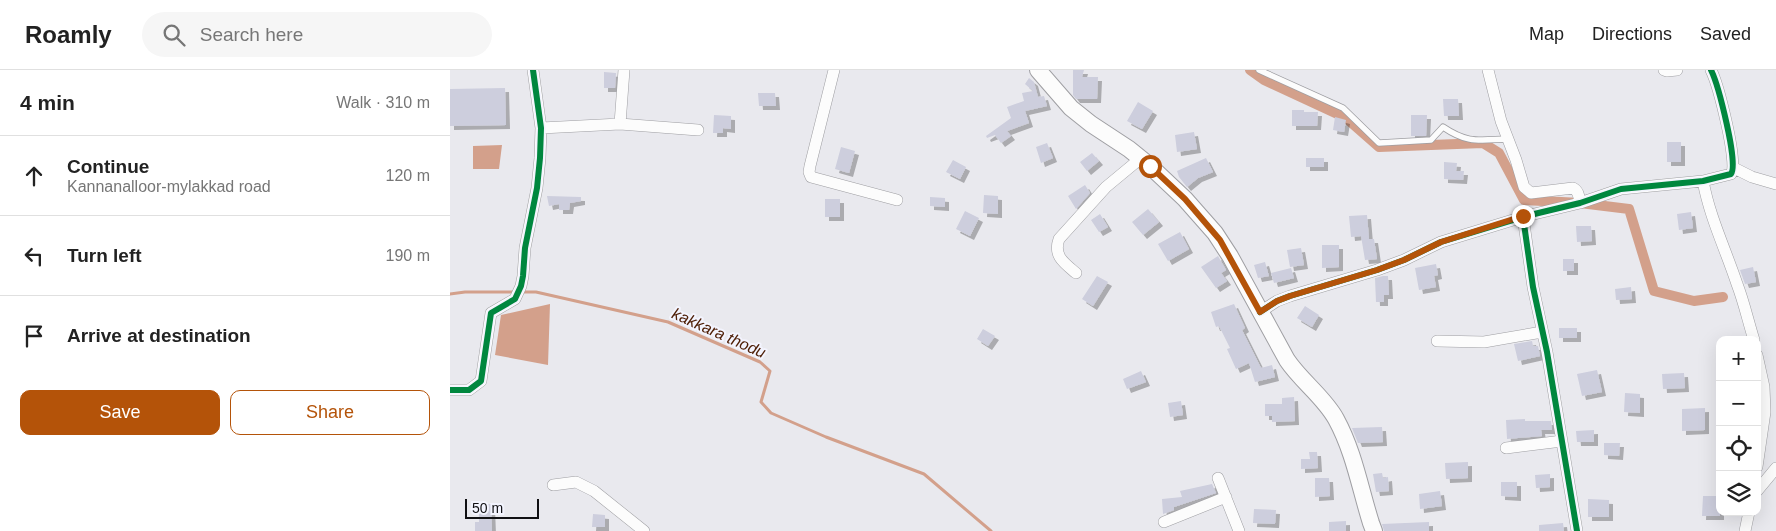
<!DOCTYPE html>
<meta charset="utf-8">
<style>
:root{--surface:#fff;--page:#f6f6f6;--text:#222;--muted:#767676;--line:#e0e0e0;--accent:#b45309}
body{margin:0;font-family:Helvetica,sans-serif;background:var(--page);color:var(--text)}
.controls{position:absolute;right:15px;bottom:15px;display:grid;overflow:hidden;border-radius:10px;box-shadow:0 5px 20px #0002}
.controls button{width:45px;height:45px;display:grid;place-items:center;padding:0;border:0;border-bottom:1px solid var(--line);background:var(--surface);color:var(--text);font:25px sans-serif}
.scale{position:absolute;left:15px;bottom:12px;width:74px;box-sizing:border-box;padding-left:5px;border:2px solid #101013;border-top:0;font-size:14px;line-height:18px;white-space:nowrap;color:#101013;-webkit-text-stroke:4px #f3f4fe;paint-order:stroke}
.stop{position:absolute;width:15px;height:15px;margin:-11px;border:4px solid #b45309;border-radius:50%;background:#fff}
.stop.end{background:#b45309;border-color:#fff;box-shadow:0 1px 5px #0008}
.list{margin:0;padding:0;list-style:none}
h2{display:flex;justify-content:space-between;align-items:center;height:65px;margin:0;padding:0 20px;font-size:21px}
h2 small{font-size:16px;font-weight:400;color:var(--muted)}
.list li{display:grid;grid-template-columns:32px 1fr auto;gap:15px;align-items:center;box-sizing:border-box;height:80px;padding:0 20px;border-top:1px solid var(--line)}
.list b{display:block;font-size:19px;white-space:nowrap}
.list p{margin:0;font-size:16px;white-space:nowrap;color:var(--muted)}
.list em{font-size:16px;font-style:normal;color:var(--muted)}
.actions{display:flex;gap:10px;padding:15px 20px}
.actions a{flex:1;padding:11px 0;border:1px solid var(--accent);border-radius:10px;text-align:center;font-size:18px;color:var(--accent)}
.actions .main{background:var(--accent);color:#fff}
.icon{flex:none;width:28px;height:28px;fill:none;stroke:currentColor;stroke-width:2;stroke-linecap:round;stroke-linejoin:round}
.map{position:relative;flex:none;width:1326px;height:461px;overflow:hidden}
header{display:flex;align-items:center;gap:30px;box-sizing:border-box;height:70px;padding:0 25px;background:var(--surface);border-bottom:1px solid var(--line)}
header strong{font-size:24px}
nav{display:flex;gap:28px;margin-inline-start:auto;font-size:18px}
.search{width:350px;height:45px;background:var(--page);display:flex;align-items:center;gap:12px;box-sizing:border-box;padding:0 18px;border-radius:28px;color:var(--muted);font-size:19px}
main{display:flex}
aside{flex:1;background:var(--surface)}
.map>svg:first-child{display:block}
.water{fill:#d3a08b}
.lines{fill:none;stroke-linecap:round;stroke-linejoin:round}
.stream{stroke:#d3a08b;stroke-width:3}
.canal{stroke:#d3a08b;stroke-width:10}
.building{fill:#cdcedd;filter:url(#shadow)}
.lane-casing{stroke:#9e9ea2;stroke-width:7}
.street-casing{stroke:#9e9ea2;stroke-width:12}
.secondary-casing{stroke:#9e9ea2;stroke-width:18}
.lane{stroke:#fcfcfc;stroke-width:5.5}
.street{stroke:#fcfcfc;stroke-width:11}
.secondary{stroke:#fcfcfc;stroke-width:16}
.cycleway-casing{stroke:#f3f4fe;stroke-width:9}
.cycleway{stroke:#00873e;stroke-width:6}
.route{stroke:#b45309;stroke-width:6}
.labels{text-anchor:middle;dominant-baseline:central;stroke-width:4;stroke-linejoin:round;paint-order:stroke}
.water-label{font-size:16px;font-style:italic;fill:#4f2008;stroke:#f3f4fe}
</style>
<header>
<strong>Roamly</strong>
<div class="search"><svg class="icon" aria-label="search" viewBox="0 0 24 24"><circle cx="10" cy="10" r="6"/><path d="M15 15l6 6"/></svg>Search here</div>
<nav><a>Map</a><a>Directions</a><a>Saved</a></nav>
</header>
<main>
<aside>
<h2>4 min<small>Walk · 310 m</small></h2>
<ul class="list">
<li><svg class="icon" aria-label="ahead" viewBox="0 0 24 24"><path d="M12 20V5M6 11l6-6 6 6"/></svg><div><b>Continue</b><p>Kannanalloor-mylakkad road</p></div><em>120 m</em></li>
<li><svg class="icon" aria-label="left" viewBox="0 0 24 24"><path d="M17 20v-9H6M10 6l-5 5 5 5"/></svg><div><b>Turn left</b></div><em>190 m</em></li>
<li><svg class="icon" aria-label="arrive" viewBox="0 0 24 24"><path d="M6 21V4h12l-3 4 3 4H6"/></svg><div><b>Arrive at destination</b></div></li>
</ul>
<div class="actions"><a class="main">Save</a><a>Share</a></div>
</aside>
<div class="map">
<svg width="1326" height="461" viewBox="0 0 1326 461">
<defs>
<filter id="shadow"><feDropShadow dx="4" dy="4" stdDeviation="0" flood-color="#0004"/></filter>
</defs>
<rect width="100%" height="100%" fill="#e9e9ee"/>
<!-- water -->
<path class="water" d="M52,75L49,99H23V76Z
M100,234L98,295L45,285L51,245Z"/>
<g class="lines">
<!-- stream -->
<path class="stream" d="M70,222H86L218,252L310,292L320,301L311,332L321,343L376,367L474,404L541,461
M0,224L15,222H64"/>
<!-- canal -->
<path class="canal" d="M800,0L814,10L896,48L929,77L1033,73L1049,83L1074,130L1130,133L1179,139L1204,221L1244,231L1273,227"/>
</g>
<!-- building -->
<path class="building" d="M623,0H634L632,7H648L647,29H626L623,25Z
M154,2L166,3L165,18H154Z
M579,8L584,12L588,27L594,26L597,36L575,41L579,53L557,61L561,66L551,73L545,65L537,68L536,66L561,48L557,37L574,31L572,23L583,21L575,14Z
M55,18L56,55L0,56V19Z
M308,23H325L326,36H309Z
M993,29H1008L1009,46H994Z
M688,32L703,41L692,59L677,51Z
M842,40H854V42H868L867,56H842Z
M264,45L281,46V59L273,58V63H263Z
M961,45H977L976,66H961Z
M885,47L896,50L894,62L883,60Z
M744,62L747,79L727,82L725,65Z
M1217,72H1231V92H1217Z
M597,73L603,88L591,93L586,77Z
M391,77L405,81L399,103L385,99Z
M642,83L649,91L637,101L630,92Z
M756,88L763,102L748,108L737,117L729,107L727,101Z
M856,88H874V97H856Z
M503,90L516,97L510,109L496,102Z
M994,92L1007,93L1006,101H1014L1013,110L994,109Z
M635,115L640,123L626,139L618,126Z
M534,125L548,126V144L533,143Z
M97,126L131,127V131L120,133L119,140H109V134L99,136Z
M480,127L495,128V137L480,136Z
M375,129H390V147H375Z
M698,139L709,152L693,165L682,152Z
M515,141L529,148L520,166L506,159Z
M1241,142L1243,158L1229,160L1227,144Z
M650,144L658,157L649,162L641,150Z
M917,145L919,169H924L927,189L915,190L911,166L901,167L899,146Z
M1126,156H1141L1142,171L1127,172Z
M730,162L739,179L718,191L708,174Z
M872,175H889V197L872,198Z
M851,178L854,195L840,197L837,180Z
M768,186L776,200L771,203L777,211L766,218L751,197Z
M1113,189H1124V201H1113Z
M815,192L819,206L808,208L804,195Z
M986,194L988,205L984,206L986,217L969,220L965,198Z
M1303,197L1306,212L1295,214L1290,200Z
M841,198L844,208L824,213L821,203Z
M647,206L658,212L643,236L632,229Z
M933,206H938L939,225H934V232H926L925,208Z
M1181,217L1182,229L1166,230L1165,219Z
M784,234L795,258L792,260L811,298L822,295L825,307L805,312L799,293L786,299L777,279L780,278L769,256L766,257L761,242Z
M855,236L869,245L862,257L847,248Z
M1109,258H1127V268H1109Z
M533,259L545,266L538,276L527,269Z
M1082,271L1083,276H1088L1090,286L1068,291L1064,274Z
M1147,300L1152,322L1132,326L1127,304Z
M691,301L696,312L677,319L673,309Z
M1234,303L1235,318L1213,319L1212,304Z
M1175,323L1190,324V343L1174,342Z
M844,327L845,351L822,352V346H815V334H832V328Z
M731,331L733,345L720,347L718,333Z
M1255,338V360L1232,361V339Z
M1075,349V351H1101L1102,360H1091L1092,366L1057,369L1056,350Z
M932,357L933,372L908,373L902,358Z
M1144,360V372H1127L1126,361Z
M1154,373H1170L1169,386L1154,385Z
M859,382H867L868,398L851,399V389H860Z
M1018,392V408L996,409L995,393Z
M932,403L933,408L938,407L939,421L926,422L923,404Z
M1100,404V417L1086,418L1085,405Z
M865,408H879L880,426L865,427Z
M1051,412H1067V427L1051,426Z
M762,414L766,423L724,437V440L713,444L712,429L732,427L730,421Z
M990,421L992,436L970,439L969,424Z
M1253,426H1270V446H1252Z
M1138,429L1159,430V447H1138Z
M29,434H41L42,461H25V452H29Z
M804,439L826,440L825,454L803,453Z
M143,444L155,445V457H142Z
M896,451V461H879V452Z
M979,452V461H934L932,454Z
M1113,453L1114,461H1089V455Z"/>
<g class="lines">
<defs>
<path id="lane" d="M809,0L893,38L929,73L981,70L993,57C1018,74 1029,70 1057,69"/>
<path id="street" d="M384,0L360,96L359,102L361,107L447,130
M1038,0L1051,51L1066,90L1074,117L1081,123L1123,118C1129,121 1129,127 1130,133
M1214,0L1217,1L1227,0
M170,54L174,0
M91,58L170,54L248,60
M1284,98L1302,107L1326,114
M1253,111C1260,148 1275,178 1287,214C1294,232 1298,251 1304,270
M1073,147L1083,217L1097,282L1127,461
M626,203C614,193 603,186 609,169L656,117L691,88
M810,242L827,231L840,226L927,200L954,190L991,172L1076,146L1130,133L1171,119L1253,111L1281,104C1289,94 1268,14 1261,0
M987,271L1034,272L1092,262
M1307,285L1314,317L1315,342L1307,397
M0,320H19L31,311L41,243L65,229L71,216L73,206L75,178L87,118L90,88L91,58L83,0
M1056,378L1112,371
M768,408L789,461
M103,415L126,412L144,421L194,461
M1307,421L1326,398
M714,452L776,427
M1295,461L1299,442"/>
<path id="secondary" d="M588,0L621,38L641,54L679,79L700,96L735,129L765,163L780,186L837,290C851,311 874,327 886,349C904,382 910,418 921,453L924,461"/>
</defs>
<!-- lane casing -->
<use href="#lane" class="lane-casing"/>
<!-- street casing -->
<use href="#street" class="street-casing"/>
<!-- secondary casing -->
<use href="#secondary" class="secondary-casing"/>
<!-- lane -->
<use href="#lane" class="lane"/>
<!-- street -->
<use href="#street" class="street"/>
<!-- secondary -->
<use href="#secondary" class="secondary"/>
<defs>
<path id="cycleway" d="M1073,147L1083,217L1097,282L1127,461
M810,242L827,231L840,226L927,200L954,190L991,172L1076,146L1130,133L1171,119L1253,111L1281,104C1289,94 1268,14 1261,0
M0,320H19L31,311L41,243L65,229L71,216L73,206L75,178L87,118L90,88L91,58L83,0"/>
</defs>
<!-- cycleway casing -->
<use href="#cycleway" class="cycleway-casing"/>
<!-- cycleway -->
<use href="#cycleway" class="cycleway"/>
</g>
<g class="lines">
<!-- route -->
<path class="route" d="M700,96L735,129L770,170L810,242L827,231L840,226L927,200L954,190L991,172L1073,146"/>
</g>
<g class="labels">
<!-- water labels -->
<g class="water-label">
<text transform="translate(269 263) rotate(24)">kakkara thodu</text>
</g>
</g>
</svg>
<div class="controls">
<button>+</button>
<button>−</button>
<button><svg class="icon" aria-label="locate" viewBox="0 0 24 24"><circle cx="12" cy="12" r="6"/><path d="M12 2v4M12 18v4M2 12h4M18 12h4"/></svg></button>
<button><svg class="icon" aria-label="layers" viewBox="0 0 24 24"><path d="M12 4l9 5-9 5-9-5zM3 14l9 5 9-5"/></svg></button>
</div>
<div class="scale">50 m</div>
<div class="stop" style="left:700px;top:96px"></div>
<div class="stop end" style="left:1073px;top:146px"></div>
</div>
</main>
